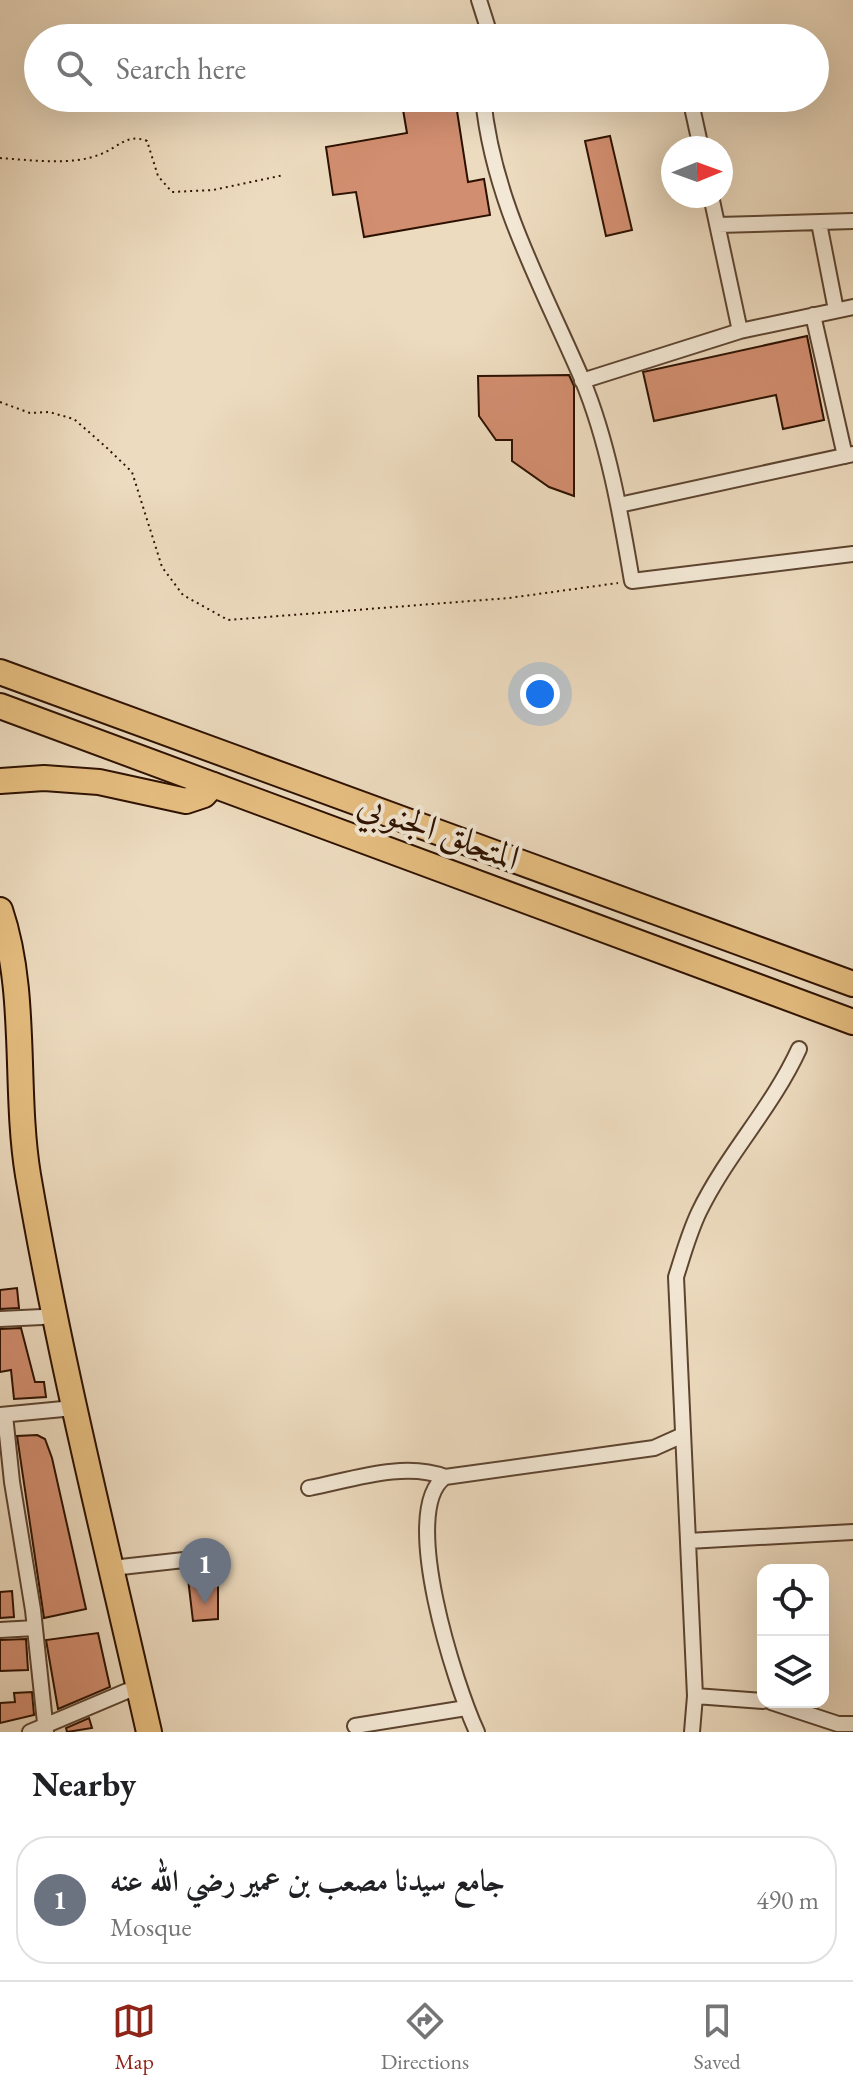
<!DOCTYPE html>
<meta charset="utf-8">
<style>
:root{--surface:#fff;--page:#f6f6f6;--text:#202124;--muted:#757577;--line:#e0e0e0;--accent:#8f2418}
body{margin:0;font-family:"EB Garamond",Amiri,serif;background:var(--page);color:var(--text)}
.controls{position:absolute;right:24px;bottom:24px;display:grid;overflow:hidden;border-radius:16px;box-shadow:0 8px 32px #0002}
.controls button{width:72px;height:72px;display:grid;place-items:center;padding:0;border:0;border-bottom:2px solid var(--line);background:var(--surface);color:var(--text);font:40px sans-serif}
.compass{position:absolute;left:661px;top:136px;width:72px;height:72px;border-radius:50%;background:var(--surface);box-shadow:0 8px 32px #0002;rotate:89deg}
.you{position:absolute;left:540px;top:694px;width:28px;height:28px;margin:-20px;border:6px solid #fff;border-radius:50%;background:#1a73e8;box-shadow:0 0 0 12px #1a73e833}
.badge{display:grid;place-items:center;width:52px;height:52px;border-radius:50%;background:var(--accent);color:#fff;font-size:26px;font-weight:700}
.pin{position:absolute;translate:-50% -66px;filter:drop-shadow(0 2px 4px #0008)}
.pin::after{content:'';position:absolute;top:42px;width:28px;height:24px;background:inherit;clip-path:polygon(0 0,100% 0,50% 100%)}
.list{margin:0;padding:0;list-style:none}
h2{display:flex;justify-content:space-between;align-items:center;height:104px;margin:0;padding:0 32px;font-size:34px}
h2 small{font-size:26px;font-weight:400;color:var(--muted)}
.list li{display:grid;grid-template-columns:52px 1fr auto;gap:24px;align-items:center;box-sizing:border-box;height:128px;margin:0 16px 16px;padding:0 16px;border:2px solid var(--line);border-radius:32px}
.list b{display:block;font-size:30px;white-space:nowrap}
.list p{margin:0;font-size:26px;white-space:nowrap;color:var(--muted)}
.list em{font-size:26px;font-style:normal;color:var(--muted)}
.icon{flex:none;width:44px;height:44px;fill:none;stroke:currentColor;stroke-width:2;stroke-linecap:round;stroke-linejoin:round}
.map{position:relative;flex:none;width:853px;height:1732px;overflow:hidden}
.search{position:absolute;background:var(--surface);box-shadow:0 8px 32px #0002;left:24px;right:24px;top:24px;height:88px;display:flex;align-items:center;gap:20px;box-sizing:border-box;padding:0 28px;border-radius:44px;color:var(--muted);font-size:30px}
.sheet{height:248px;background:var(--surface)}
nav{display:flex;justify-content:space-around;align-items:center;box-sizing:border-box;height:112px;border-top:2px solid var(--line);background:var(--surface);font-size:22px;color:var(--muted)}
nav a{display:grid;justify-items:center;gap:4px}
nav .on{color:var(--accent)}
.map>svg:first-child{display:block}
.building{fill:#d28e70;stroke:#2d1100;stroke-width:2}
.lines{fill:none;stroke-linecap:round;stroke-linejoin:round}
.minor-casing{stroke:#5d4430;stroke-width:18}
.primary-casing{stroke:#2d1100;stroke-width:28}
.trunk-casing{stroke:#2d1100;stroke-width:28}
.path{stroke:#2d1100;stroke-width:2;stroke-dasharray:2 4;stroke-linecap:butt}
.minor{stroke:#f3e8d5;stroke-width:14}
.primary{stroke:#e6be80;stroke-width:24}
.trunk{stroke:#e6be80;stroke-width:24}
.labels{text-anchor:middle;dominant-baseline:central;stroke-width:8;stroke-linejoin:round;paint-order:stroke}
.street-label{font-size:36px;fill:#2d1100;stroke:#f3e8d5}
</style>
<div class="map">
<svg width="853" height="1732" viewBox="0 0 853 1732">
<rect width="100%" height="100%" fill="#eddbbf"/>
<filter id="stains"><feTurbulence type="fractalNoise" baseFrequency=".0025" numOctaves="4"/><feColorMatrix values="0 0 0 0 .2 0 0 0 0 .09 0 0 0 0 .02 0 0 0 .5 -.17"/></filter>
<radialGradient id="worn" r=".72"><stop offset=".6" stop-color="#630" stop-opacity="0"/><stop offset="1" stop-color="#630" stop-opacity=".3"/></radialGradient>
<!-- building -->
<path class="building" d="M401,98H455L468,182L484,179L490,215L364,237L356,192L333,195L326,147L407,133Z
M610,136L632,230L606,236L585,141Z
M807,336L824,420L783,429L776,395L654,421L643,372Z
M569,375L574,386V496L549,487L512,461V440H496L479,416L478,376Z
M17,1288L19,1308L0,1309V1290Z
M21,1328L35,1382H44L46,1397L14,1399L11,1370L0,1372V1329Z
M37,1435L45,1439L52,1458L86,1609L44,1618L17,1436Z
M218,1566V1619L193,1621L187,1570Z
M12,1591L14,1617L0,1618V1592Z
M98,1633L110,1687L58,1709L46,1640Z
M26,1639L28,1670L0,1671V1640Z
M32,1692L34,1715L0,1723V1703L15,1702L14,1693Z
M89,1718L92,1728L67,1732L66,1728Z"/>
<g class="lines">
<defs>
<path id="minor" d="M479,0L491,38
M483,98C493,201 542,286 582,379C608,441 621,516 632,581L853,554
M690,98L701,148
M711,196L740,331
M819,223L836,310
M718,225L853,221
M813,315L845,456
M582,381L740,331L853,307
M619,505L853,454
M0,1319L42,1317
M0,1415L63,1409
M5,1415L12,1482L33,1610L46,1732
M309,1488C351,1480 404,1461 445,1477
M688,1541L853,1532
M112,1568L220,1556
M0,1630L35,1628
M695,1696L763,1701
M771,1702L838,1724H853
M355,1726L466,1708
M30,1732L127,1691
M477,1732C456,1687 398,1510 445,1477L654,1448L683,1435
M692,1732L695,1696L676,1277C683,1255 689,1233 699,1212C727,1154 772,1108 799,1049"/>
<path id="primary" d="M0,781L44,778L99,782L186,801L204,795L213,785
M0,910C28,992 14,1089 28,1175C60,1362 107,1547 149,1732"/>
<path id="trunk" d="M0,672L853,984
M0,706L853,1022"/>
</defs>
<!-- minor casing -->
<use href="#minor" class="minor-casing"/>
<!-- primary casing -->
<use href="#primary" class="primary-casing"/>
<!-- trunk casing -->
<use href="#trunk" class="trunk-casing"/>
<!-- path -->
<path class="path" d="M0,158C30,160 73,166 101,154C119,147 127,133 147,141L158,176L172,192L213,190L284,175
M0,402L30,413L49,412L74,419L106,447L132,472L162,567L183,595L228,620L509,598L618,583"/>
<!-- minor -->
<use href="#minor" class="minor"/>
<!-- primary -->
<use href="#primary" class="primary"/>
<!-- trunk -->
<use href="#trunk" class="trunk"/>
</g>
<g class="labels">
<!-- street labels -->
<g class="street-label">
<text transform="translate(439 830) rotate(20)">المتحلق الجنوبي</text>
</g>
</g>
<rect width="100%" height="100%" filter="url(#stains)"/>
<rect width="100%" height="100%" fill="url(#worn)"/>
</svg>
<div class="controls">
<button><svg class="icon" aria-label="locate" viewBox="0 0 24 24"><circle cx="12" cy="12" r="6"/><path d="M12 2v4M12 18v4M2 12h4M18 12h4"/></svg></button>
<button><svg class="icon" aria-label="layers" viewBox="0 0 24 24"><path d="M12 4l9 5-9 5-9-5zM3 14l9 5 9-5"/></svg></button>
</div>
<svg class="compass" viewBox="-18 -18 36 36"><path d="M0-13l5 13h-10z" fill="#e53935"/><path d="M0 13l5-13h-10z" fill="#757577"/></svg>
<div class="you"></div>
<div class="pin badge" style="left:205px;top:1604px;background:#6b7280">1</div>
<div class="search"><svg class="icon" aria-label="search" viewBox="0 0 24 24"><circle cx="10" cy="10" r="6"/><path d="M15 15l6 6"/></svg>Search here</div>
</div>
<section class="sheet">
<h2>Nearby<small></small></h2>
<ul class="list">
<li><span class="badge" style="background:#6b7280">1</span><div><b>جامع سيدنا مصعب بن عمير رضي الله عنه</b><p>Mosque</p></div><em>490 m</em></li>
</ul>
</section>
<nav>
<a class="on"><svg class="icon" aria-label="map" viewBox="0 0 24 24"><path d="M3 6l6-2 6 2 6-2v14l-6 2-6-2-6 2zM9 4v14M15 6v14"/></svg>Map</a>
<a><svg class="icon" aria-label="directions" viewBox="0 0 24 24"><path d="M12 3l9 9-9 9-9-9zM9 14v-3h6M13 9l2 2-2 2"/></svg>Directions</a>
<a><svg class="icon" aria-label="saved" viewBox="0 0 24 24"><path d="M7 4h10v16l-5-4-5 4z"/></svg>Saved</a>
</nav>
